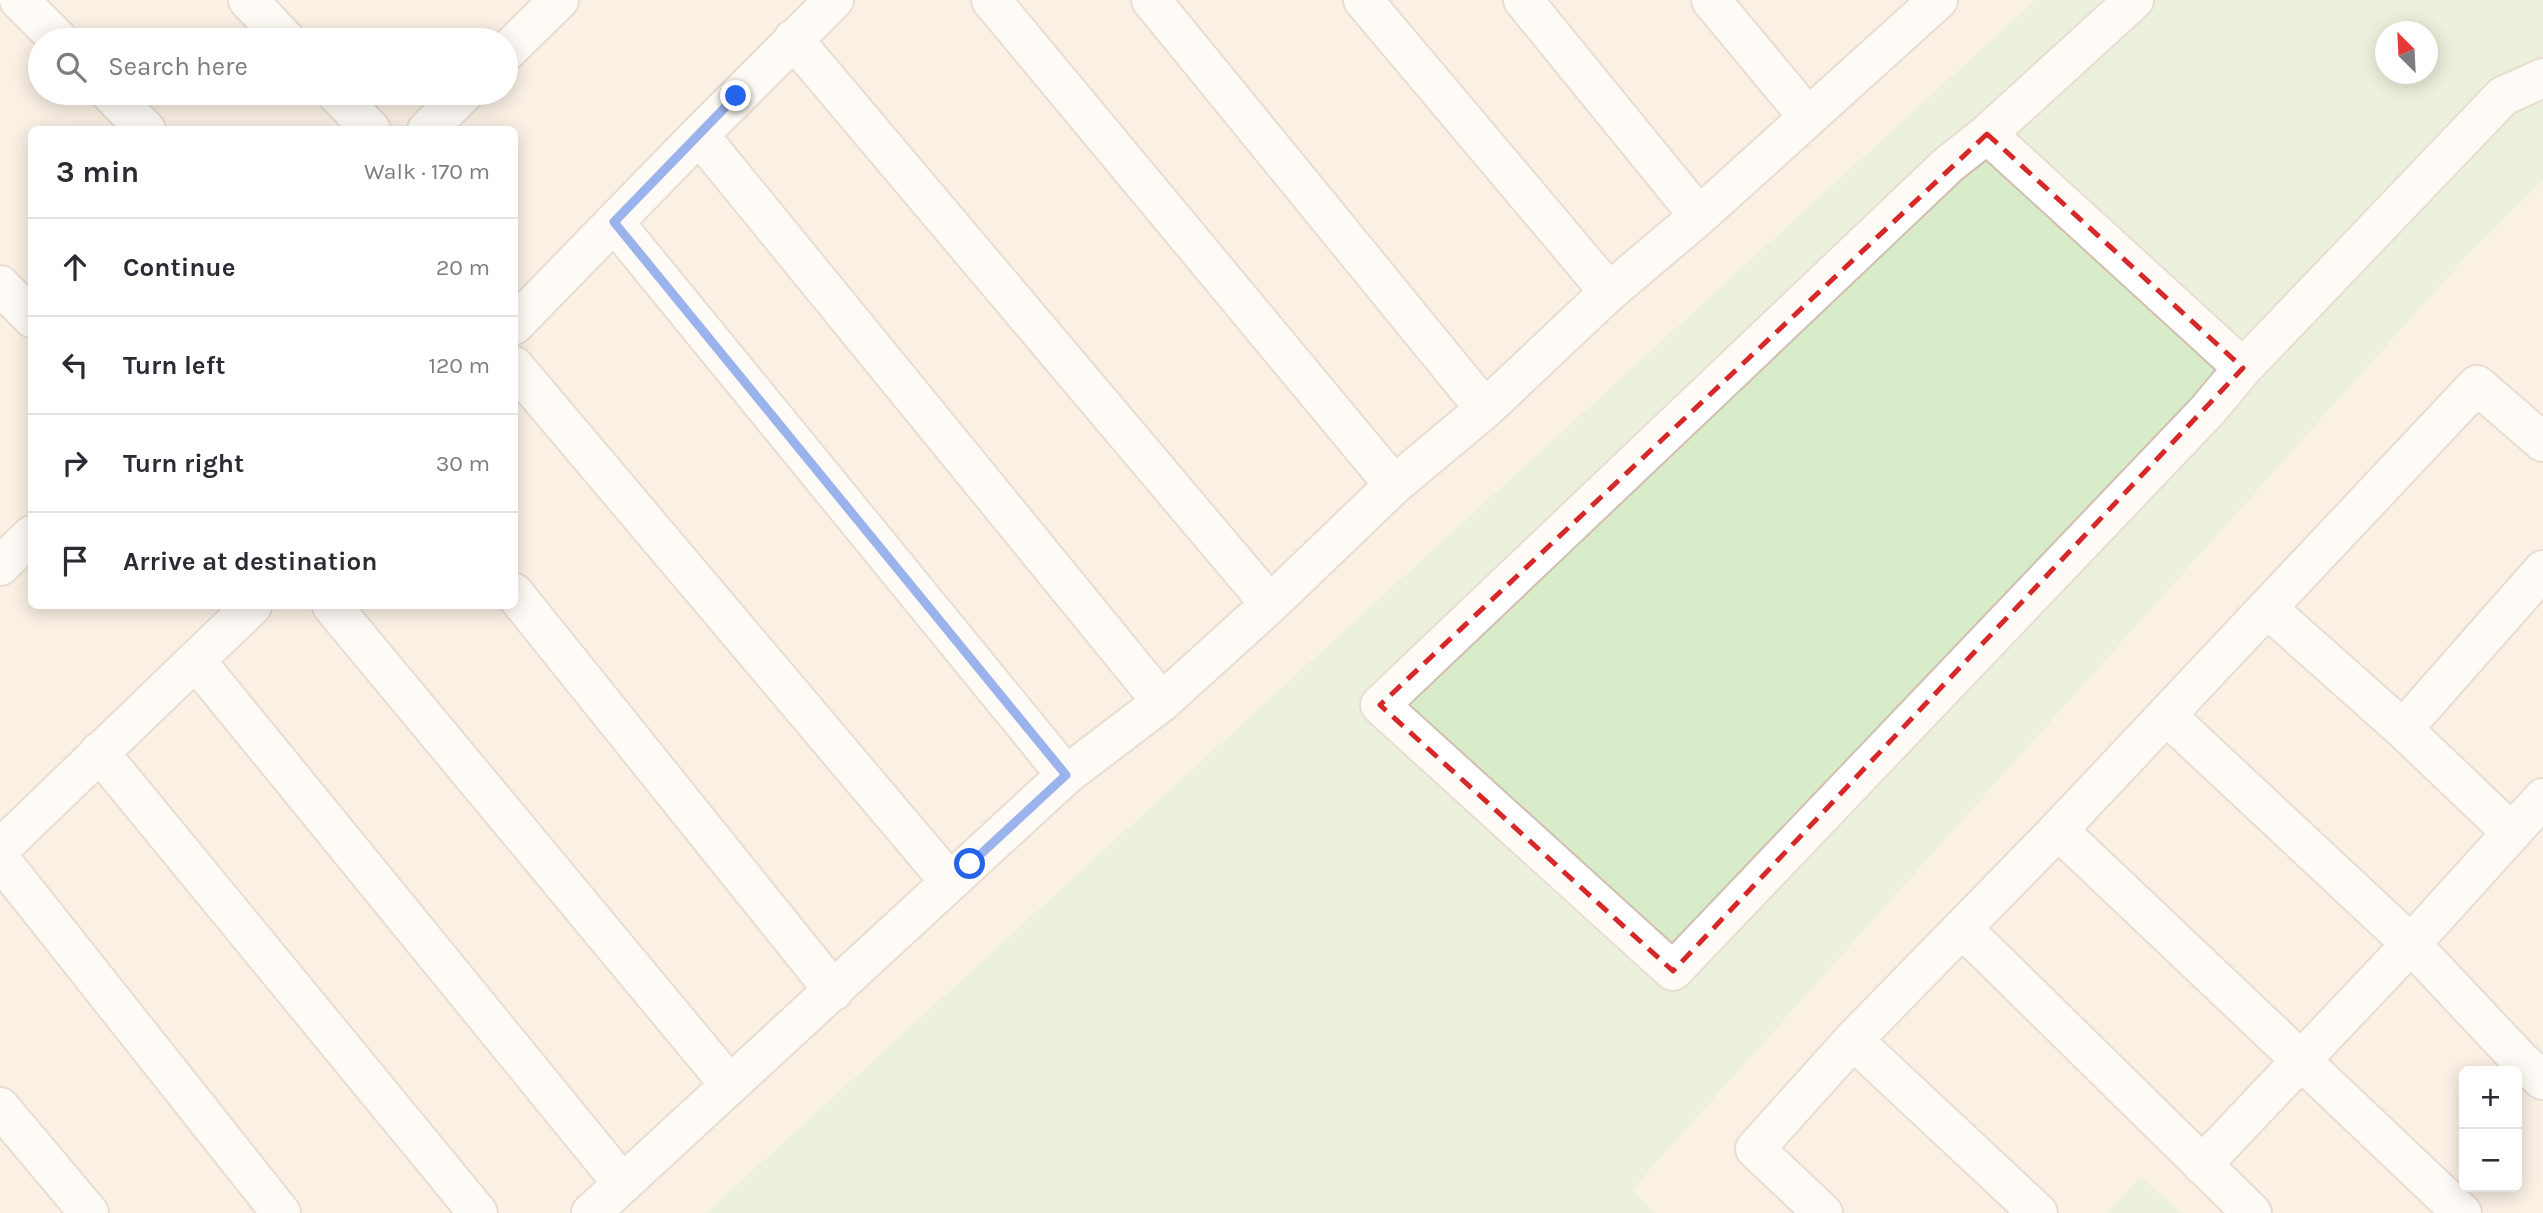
<!DOCTYPE html>
<meta charset="utf-8">
<style>
:root{--surface:#fff;--page:#f2f2f3;--text:#2b2b33;--muted:#7c7c81;--line:#e1e1e2}
body{margin:0;font-family:Karla,sans-serif;background:var(--page);color:var(--text)}
.controls{position:absolute;right:21px;bottom:21px;display:grid;overflow:hidden;border-radius:10px;box-shadow:0 4px 18px #0003}
.controls button{width:63px;height:63px;display:grid;place-items:center;padding:0;border:0;border-bottom:2px solid var(--line);background:var(--surface);color:var(--text);font:35px sans-serif}
.compass{position:absolute;left:2375px;top:21px;width:63px;height:63px;border-radius:50%;background:var(--surface);box-shadow:0 4px 18px #0003;rotate:336deg}
.stop{position:absolute;width:21px;height:21px;margin:-16px;border:5px solid #2563eb;border-radius:50%;background:#fff}
.stop.end{background:#2563eb;border-color:#fff;box-shadow:0 2px 7px #0008}
.list{margin:0;padding:0;list-style:none}
h2{display:flex;justify-content:space-between;align-items:center;height:91px;margin:0;padding:0 28px;font-size:30px}
h2 small{font-size:23px;font-weight:400;color:var(--muted)}
.list li{display:grid;grid-template-columns:46px 1fr auto;gap:21px;align-items:center;box-sizing:border-box;height:98px;padding:0 28px;border-top:2px solid var(--line)}
.list b{display:block;font-size:26px;white-space:nowrap}
.list em{font-size:23px;font-style:normal;color:var(--muted)}
.icon{flex:none;width:38px;height:38px;fill:none;stroke:currentColor;stroke-width:2;stroke-linecap:round;stroke-linejoin:round}
.map{position:relative;flex:none;width:2543px;height:1213px;overflow:hidden}
.search{position:absolute;background:var(--surface);box-shadow:0 4px 18px #0003;left:28px;top:28px;width:490px;height:77px;display:flex;align-items:center;gap:18px;box-sizing:border-box;padding:0 24px;border-radius:38px;color:var(--muted);font-size:26px}
.panel{position:absolute;background:var(--surface);box-shadow:0 4px 18px #0003;left:28px;top:126px;width:490px;height:483px;border-radius:10px}
.map>svg:first-child{display:block}
.residential{fill:#f5e8da;fill-rule:evenodd}
.green{fill:#d8ecc9;fill-rule:evenodd}
.lines{fill:none;stroke-linecap:round;stroke-linejoin:round}
.minor-casing{stroke:#d1beb0;stroke-width:42}
.minor{stroke:#fff;stroke-width:38}
.route{stroke:#2563eb;stroke-width:9}
.marked{fill:none;stroke:#d62828;stroke-width:5;stroke-dasharray:14 9;stroke-linejoin:round}
</style>
<div class="map">
<svg width="2543" height="1213" viewBox="0 0 2543 1213">
<rect width="100%" height="100%" fill="#fdf6ec"/>
<!-- residential -->
<path class="residential" d="M0,0H2035L706,1213H0ZM40,40H506V93H40ZM32,130H514V606H32Z
M2543,181V1213H1656L1632,1190L2466,257ZM2464,1071H2517V1187H2464Z"/>
<!-- green -->
<path class="green" d="M2035,0H2543V181L2466,257L1632,1190L1656,1213H706ZM2386,32H2428V74H2386Z
M2141,1176L2181,1213H2107Z"/>
<g class="lines">
<defs>
<path id="minor" d="M19,0L59,40
M248,0L286,40
M991,0L1394,485
M1151,0L1485,409
M1363,0L1609,292
M1523,0L1699,216
M1711,0L1808,117
M2134,0L1987,134L1948,165L1380,705L1673,971L2207,411L2243,368L2503,96L2543,78
M793,39L1270,604
M506,52L559,0
M110,93L146,130
M336,93L371,130
M427,130L464,93
M1987,134L2243,368
M699,135L1162,702
M614,222L1066,775
M0,285L32,318
M514,325L699,135L834,0
M514,366L950,882
M0,566L32,535
M514,593L834,991
M332,606L730,1085
M2268,609L2403,729L2512,833
M196,661L623,1184
M2166,715L2411,944L2521,1061L2543,1080
M2403,729L2543,570
M99,752L478,1213
M2058,830L2462,1213
M0,849L252,606
M0,859L281,1213
M1962,928L2252,1213
M1853,1040L2038,1213
M0,1107L89,1213
M2202,1165L2411,944L2543,798
M591,1213L1066,775L1162,702L1270,604L1394,485L1485,409L1609,292L1699,216L1938,0
M1823,1213L1755,1149L1853,1040L2058,830L2477,385L2543,442"/>
</defs>
<!-- minor casing -->
<use href="#minor" class="minor-casing"/>
<!-- minor -->
<use href="#minor" class="minor"/>
</g>
<g class="lines">
<!-- route -->
<path class="route" d="M736,96L614,222L1066,775L970,864"/>
</g>
<!-- marked area -->
<path d="M0 0H2543V1213H0ZM1987,134L2243,368L1673,971L1380,705Z" fill="#fdf6ec" fill-opacity=".55" fill-rule="evenodd"/>
<path class="marked" d="M1987,134L2243,368L1673,971L1380,705Z"/>
</svg>
<div class="controls">
<button>+</button>
<button>−</button>
</div>
<svg class="compass" viewBox="-18 -18 36 36"><path d="M0-13l5 13h-10z" fill="#e53935"/><path d="M0 13l5-13h-10z" fill="#7c7c81"/></svg>
<div class="stop" style="left:970px;top:864px"></div>
<div class="stop end" style="left:736px;top:96px"></div>
<div class="search"><svg class="icon" aria-label="search" viewBox="0 0 24 24"><circle cx="10" cy="10" r="6"/><path d="M15 15l6 6"/></svg>Search here</div>
<section class="panel">
<h2>3 min<small>Walk · 170 m</small></h2>
<ul class="list">
<li><svg class="icon" aria-label="ahead" viewBox="0 0 24 24"><path d="M12 20V5M6 11l6-6 6 6"/></svg><div><b>Continue</b></div><em>20 m</em></li>
<li><svg class="icon" aria-label="left" viewBox="0 0 24 24"><path d="M17 20v-9H6M10 6l-5 5 5 5"/></svg><div><b>Turn left</b></div><em>120 m</em></li>
<li><svg class="icon" aria-label="right" viewBox="0 0 24 24"><path d="M7 20v-9h11M14 6l5 5-5 5"/></svg><div><b>Turn right</b></div><em>30 m</em></li>
<li><svg class="icon" aria-label="arrive" viewBox="0 0 24 24"><path d="M6 21V4h12l-3 4 3 4H6"/></svg><div><b>Arrive at destination</b></div></li>
</ul>
</section>
</div>
